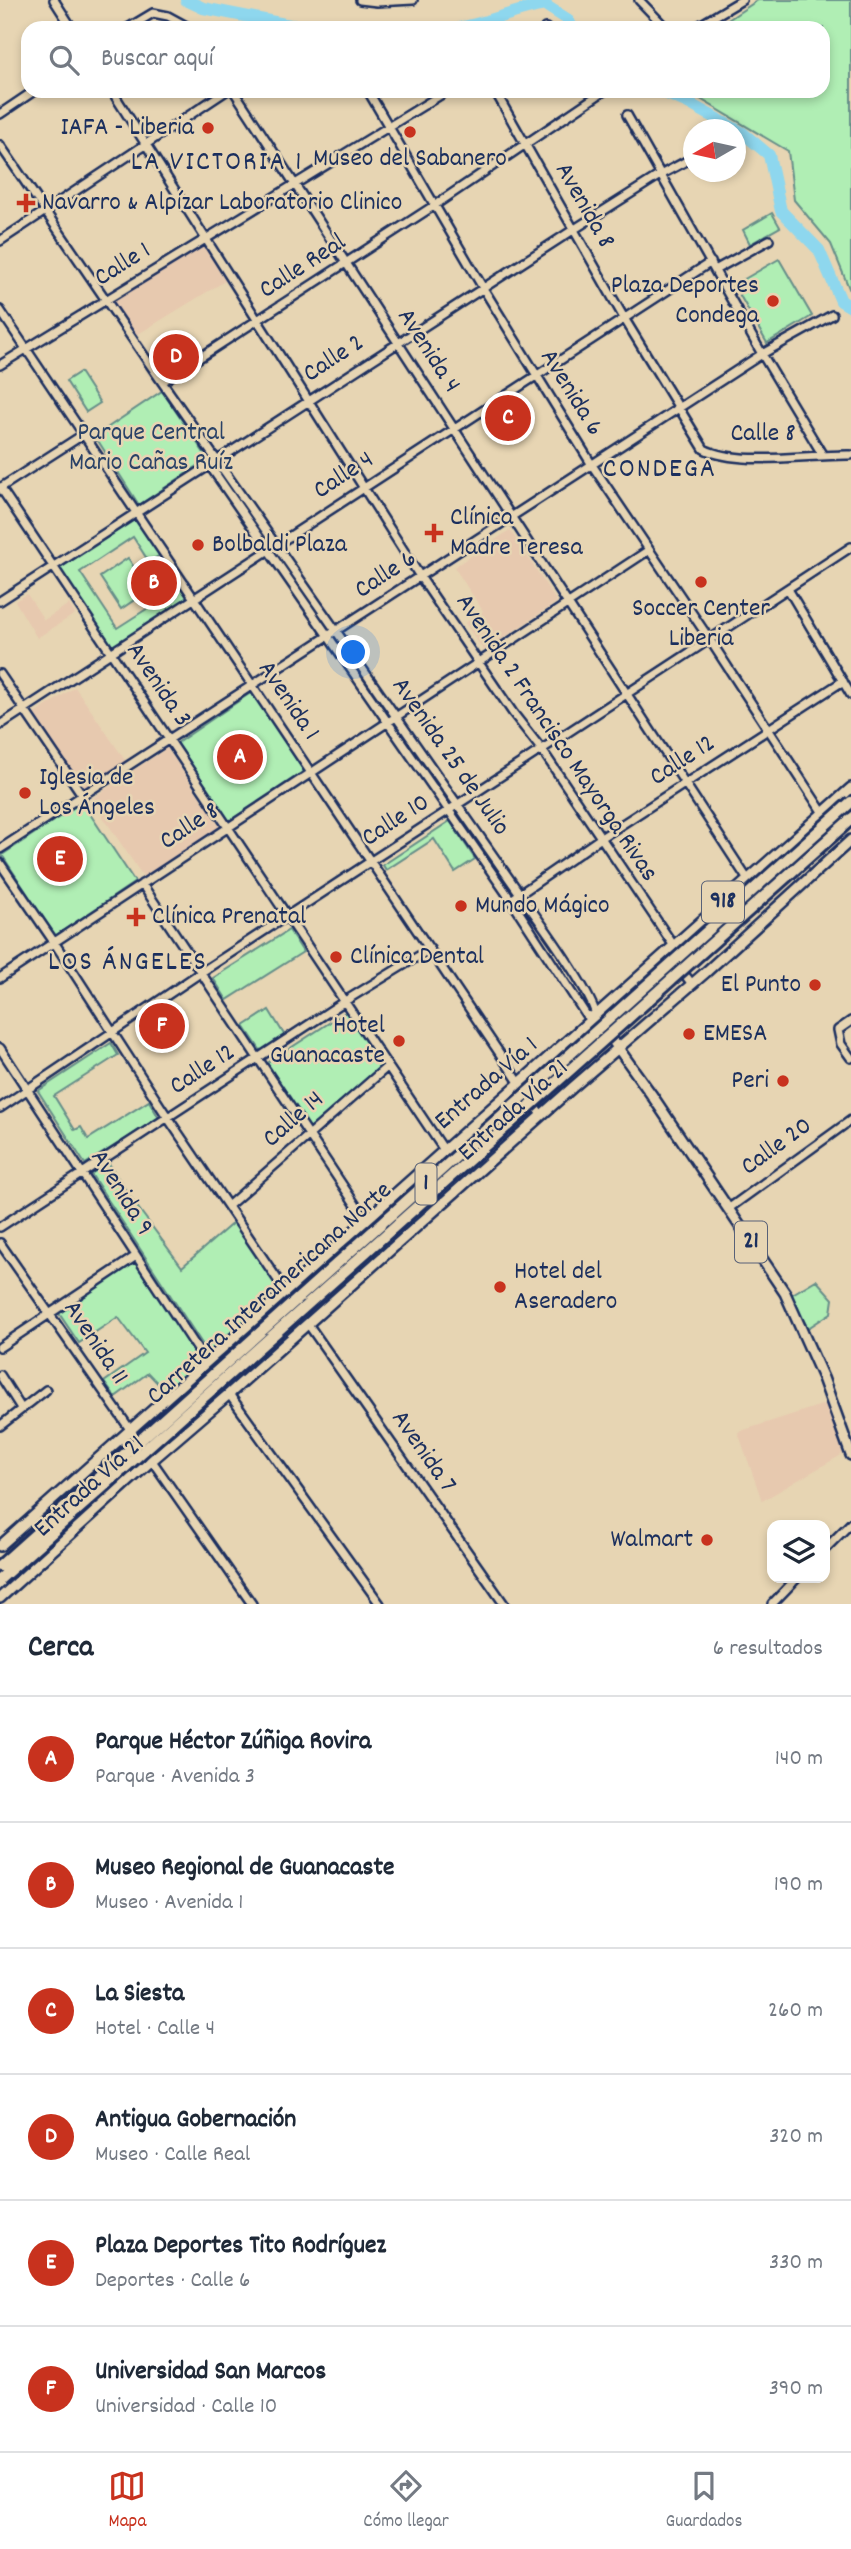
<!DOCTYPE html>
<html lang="es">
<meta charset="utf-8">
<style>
:root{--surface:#fff;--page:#f2f2f3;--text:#1f2937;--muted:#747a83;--line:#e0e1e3;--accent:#c8321e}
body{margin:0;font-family:Dekko,sans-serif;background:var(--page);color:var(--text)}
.controls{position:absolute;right:21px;bottom:21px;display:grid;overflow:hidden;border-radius:14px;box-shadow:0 4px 10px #0003}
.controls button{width:63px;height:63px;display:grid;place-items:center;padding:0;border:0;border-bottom:2px solid var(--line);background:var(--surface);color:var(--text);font:35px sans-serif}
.compass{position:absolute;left:683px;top:119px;width:63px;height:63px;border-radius:50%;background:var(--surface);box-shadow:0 4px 10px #0003;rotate:261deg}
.you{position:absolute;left:354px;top:653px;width:24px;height:24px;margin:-18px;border:5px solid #fff;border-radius:50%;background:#1a73e8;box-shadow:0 0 0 10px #1a73e833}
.badge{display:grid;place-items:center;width:46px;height:46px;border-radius:50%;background:var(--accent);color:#fff;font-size:23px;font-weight:700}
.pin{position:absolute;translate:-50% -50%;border:4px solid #fff;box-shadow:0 2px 7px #0006}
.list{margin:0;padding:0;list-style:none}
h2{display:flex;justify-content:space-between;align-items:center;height:91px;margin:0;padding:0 28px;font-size:30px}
h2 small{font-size:23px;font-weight:400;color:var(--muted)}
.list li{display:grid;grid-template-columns:46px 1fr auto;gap:21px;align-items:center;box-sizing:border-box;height:126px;padding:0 28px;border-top:2px solid var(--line)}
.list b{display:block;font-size:26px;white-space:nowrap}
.list p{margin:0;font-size:23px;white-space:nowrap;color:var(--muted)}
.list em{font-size:23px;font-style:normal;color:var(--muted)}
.icon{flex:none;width:38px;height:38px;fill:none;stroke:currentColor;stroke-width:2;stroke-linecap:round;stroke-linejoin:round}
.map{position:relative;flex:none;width:851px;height:1604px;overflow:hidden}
.search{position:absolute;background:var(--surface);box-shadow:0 4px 10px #0003;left:21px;right:21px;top:21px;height:77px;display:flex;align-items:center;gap:18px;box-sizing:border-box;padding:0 24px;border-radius:21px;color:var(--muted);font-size:26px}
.sheet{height:847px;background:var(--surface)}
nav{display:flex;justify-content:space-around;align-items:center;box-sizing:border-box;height:98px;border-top:2px solid var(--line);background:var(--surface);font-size:19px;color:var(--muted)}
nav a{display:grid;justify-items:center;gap:4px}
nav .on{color:var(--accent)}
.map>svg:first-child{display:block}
.built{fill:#e7c9af}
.green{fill:#b0eeb4;stroke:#668e89;stroke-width:2}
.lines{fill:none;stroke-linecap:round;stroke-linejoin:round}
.river{stroke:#8ed7ee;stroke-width:12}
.minor-casing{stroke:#1b2f5e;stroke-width:12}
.major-casing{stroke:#1b2f5e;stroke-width:14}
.minor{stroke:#e7d5b3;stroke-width:7}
.major{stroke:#e7d5b3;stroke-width:9}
.highway-bridge-casing{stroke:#1b2f5e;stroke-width:16;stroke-linecap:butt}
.highway-bridge{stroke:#e7d5b3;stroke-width:10}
.poi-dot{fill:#c8321e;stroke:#e7d5b3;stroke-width:2.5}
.labels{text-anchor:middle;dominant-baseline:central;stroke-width:5;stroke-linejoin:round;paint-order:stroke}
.shield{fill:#e7d5b3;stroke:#586178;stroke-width:2}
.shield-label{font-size:24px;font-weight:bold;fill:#1b2f5e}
.poi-label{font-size:26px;fill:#1b2f5e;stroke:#e7d5b3;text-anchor:start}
.street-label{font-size:26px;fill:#1b2f5e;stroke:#e7d5b3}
.park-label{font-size:26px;fill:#2a4267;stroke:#e7d5b3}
.neighbourhood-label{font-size:28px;letter-spacing:2px;fill:#1b2f5e;stroke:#e7d5b3}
</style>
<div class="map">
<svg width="851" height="1604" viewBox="0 0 851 1604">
<rect width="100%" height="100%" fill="#e7d5b3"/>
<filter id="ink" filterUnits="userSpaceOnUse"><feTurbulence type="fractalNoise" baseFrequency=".0143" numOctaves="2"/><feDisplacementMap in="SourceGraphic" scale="14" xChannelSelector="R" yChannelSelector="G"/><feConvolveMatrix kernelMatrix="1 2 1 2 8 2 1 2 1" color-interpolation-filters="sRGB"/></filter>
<g filter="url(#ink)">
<!-- built -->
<path class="built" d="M204,246L225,281L135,336L114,302Z
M510,530L557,602L484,651L465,623L483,611L454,567Z
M27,594L44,620L69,604L75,614L37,638L15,601Z
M75,687L127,763L84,792L33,715Z
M167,748L220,827L144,878L91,799Z
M825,1404L843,1454L762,1501L738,1432Z"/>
<!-- green -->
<path class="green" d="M758,0H851V293L831,244L794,200L788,151L687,91H823V28H716Z
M772,213L780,227L750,244L743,230Z
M779,259L812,316L767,343L734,285Z
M80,372L100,403L86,412L66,381Z
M162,391L208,459L139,505L95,436Z
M136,519L160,555L149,562L133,537L80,572L117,628L170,594L155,570L165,563L188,597L113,648L59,569Z
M128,558L149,590L121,609L100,577Z
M252,692L304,771L229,821L177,743Z
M82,802L135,882L55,936L2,855Z
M450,821L475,859L455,872L434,839L386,870L383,865Z
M289,930L303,952L227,1000L213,978Z
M269,1010L285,1036L261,1051L244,1026Z
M346,1012L381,1066L310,1128L266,1064Z
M111,1043L118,1055L54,1096L75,1130L81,1127L88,1139L149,1101L159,1118L85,1164L38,1091Z
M108,1162L130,1197L182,1267L234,1222L285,1296L214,1362L91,1174Z
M135,1261L201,1361L165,1391L148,1373L115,1397L104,1382L145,1353L118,1317L79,1343L58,1312Z
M816,1280L833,1299L831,1313L808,1328L789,1296Z"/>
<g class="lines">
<!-- river -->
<path class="river" d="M186,0L203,8L290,25L341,28
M458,28C488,23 515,10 545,5L567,19L573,28
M660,91L688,103L743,133L769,155L781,211L819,250L841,301L851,307"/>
<defs>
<path id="minor" d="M54,0L72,28
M360,0L377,2L413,0
M639,0L666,28
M128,28L153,13L168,16L190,28
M545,28H546
M695,28L742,0
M112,91L421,578L513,713L542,750L674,946
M234,91L748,880
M368,91L483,288L592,465L710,640L823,813
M495,91L624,318L704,449C739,467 810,454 851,455
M0,114L34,91
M627,115L762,354L822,454
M0,145L162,382L520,894C536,916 595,996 596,1017L586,1015L511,900L210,466
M0,241L226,91
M715,270L769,240
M0,310L541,1115
M0,365L447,91
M162,382L435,205L604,91
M0,487L444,1150
M0,488L84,434
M788,589L851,695
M0,601L573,230L660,175L694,157
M0,674L83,796
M0,725L711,262
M0,849L762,354L832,315
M0,863L54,942L168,1118L286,1292
M142,884L365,1219
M511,900L601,838L843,681
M674,946L672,958L692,984
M0,978L649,550
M851,1021L838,1030L841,1044L851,1058
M0,1048L206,1362
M0,1108L200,973L851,547
M228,1206L388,1066
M728,1209L851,1120
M0,1227L345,1001L430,949
M0,1243L252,1604
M308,1324L504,1604
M0,1347L136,1256
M0,1375L21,1408
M229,1394L380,1604
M0,1426L46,1390
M825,1549L851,1523
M772,1604L797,1578"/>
<path id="major" d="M598,1020L651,1094L785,1293L823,1378L851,1455
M0,1546L851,788
M0,1598L151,1461L229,1394L573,1087L706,972L851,840"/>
</defs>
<!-- minor casing -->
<use href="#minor" class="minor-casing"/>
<!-- major casing -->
<use href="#major" class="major-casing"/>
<!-- minor -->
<use href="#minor" class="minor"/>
<!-- major -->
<use href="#major" class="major"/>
<defs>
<path id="highway-bridge" d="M0,1566L851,802
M0,1579L851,819"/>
</defs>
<!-- highway-bridge casing -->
<use href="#highway-bridge" class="highway-bridge-casing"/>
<!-- highway-bridge -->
<use href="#highway-bridge" class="highway-bridge"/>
</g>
</g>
<!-- markers -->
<g class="poi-dot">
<circle cx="208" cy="128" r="7"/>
<circle cx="410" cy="132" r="7"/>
<path d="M22.5 192.5h7v7h7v7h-7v7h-7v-7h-7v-7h7z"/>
<circle cx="773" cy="301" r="7"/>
<path d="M430.5 522.5h7v7h7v7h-7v7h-7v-7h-7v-7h7z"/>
<circle cx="198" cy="545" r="7"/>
<circle cx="701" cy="582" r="7"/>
<circle cx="25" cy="793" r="7"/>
<circle cx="461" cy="906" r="7"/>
<path d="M132.5 906.5h7v7h7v7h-7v7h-7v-7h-7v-7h7z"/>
<circle cx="336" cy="957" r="7"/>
<circle cx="815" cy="985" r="7"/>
<circle cx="689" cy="1034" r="7"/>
<circle cx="399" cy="1041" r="7"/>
<circle cx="783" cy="1081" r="7"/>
<circle cx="500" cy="1287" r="7"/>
<circle cx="707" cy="1540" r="7"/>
</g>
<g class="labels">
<!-- shield labels -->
<g class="shield">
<rect x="702" y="881.5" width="42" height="41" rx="5"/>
<rect x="415.5" y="1163.5" width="21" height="41" rx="5"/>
<rect x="735" y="1221.5" width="32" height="41" rx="5"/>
</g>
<g class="shield-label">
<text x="723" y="902">918</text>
<text x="426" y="1184">1</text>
<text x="751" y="1242">21</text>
</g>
<!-- poi labels -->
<g class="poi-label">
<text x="194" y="128" text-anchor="end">IAFA - Liberia</text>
<text x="410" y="159" text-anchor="middle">Museo del Sabanero</text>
<text x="42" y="203">Navarro &amp; Alpízar Laboratorio Clinico</text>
<text x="759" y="286" text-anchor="end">Plaza Deportes<tspan x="759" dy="30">Condega</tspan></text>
<text x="450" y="518">Clínica<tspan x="450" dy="30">Madre Teresa</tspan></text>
<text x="212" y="545">Bolbaldi Plaza</text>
<text x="701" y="609" text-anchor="middle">Soccer Center<tspan x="701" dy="30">Liberia</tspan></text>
<text x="39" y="778">Iglesia de<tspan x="39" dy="30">Los Ángeles</tspan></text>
<text x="475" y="906">Mundo Mágico</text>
<text x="152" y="917">Clínica Prenatal</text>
<text x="350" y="957">Clínica Dental</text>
<text x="801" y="985" text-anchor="end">El Punto</text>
<text x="385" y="1026" text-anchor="end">Hotel<tspan x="385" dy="30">Guanacaste</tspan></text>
<text x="703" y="1034">EMESA</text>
<text x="769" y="1081" text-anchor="end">Peri</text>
<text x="514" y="1272">Hotel del<tspan x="514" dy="30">Aseradero</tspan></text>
<text x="693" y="1540" text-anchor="end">Walmart</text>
</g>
<!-- street labels -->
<g class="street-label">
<text transform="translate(584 206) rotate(60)">Avenida 8</text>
<text transform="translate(123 265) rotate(-32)">Calle 1</text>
<text transform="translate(303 267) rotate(-33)">Calle Real</text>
<text transform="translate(428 351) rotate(57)">Avenida 4</text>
<text transform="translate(334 359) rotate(-33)">Calle 2</text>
<text transform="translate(571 393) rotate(58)">Avenida 6</text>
<text x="763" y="434">Calle 8</text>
<text transform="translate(344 476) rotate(-33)">Calle 4</text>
<text transform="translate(386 575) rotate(-33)">Calle 6</text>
<text transform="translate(158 685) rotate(56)">Avenida 3</text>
<text transform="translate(288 701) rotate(56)">Avenida 1</text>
<text transform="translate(556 738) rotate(56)">Avenida 2 Francisco Mayorga Rivas</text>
<text transform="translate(450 757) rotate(55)">Avenida 25 de Julio</text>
<text transform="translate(683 761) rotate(-33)">Calle 12</text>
<text transform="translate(396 821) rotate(-33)">Calle 10</text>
<text transform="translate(190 827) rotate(-33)">Calle 8</text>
<text transform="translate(203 1070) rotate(-33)">Calle 12</text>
<text transform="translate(487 1084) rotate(-41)">Entrada Vía 1</text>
<text transform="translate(514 1111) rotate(-42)">Entrada Vía 21</text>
<text transform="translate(294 1120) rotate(-41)">Calle 14</text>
<text transform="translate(777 1147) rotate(-36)">Calle 20</text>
<text transform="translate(121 1193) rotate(58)">Avenida 9</text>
<text transform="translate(270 1294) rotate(-42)">Carretera Interamericana Norte</text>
<text transform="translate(95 1343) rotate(56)">Avenida 11</text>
<text transform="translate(423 1452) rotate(55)">Avenida 7</text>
<text transform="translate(90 1487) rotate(-42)">Entrada Vía 21</text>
</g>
<!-- park labels -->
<g class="park-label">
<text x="151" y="433">Parque Central<tspan x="151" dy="30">Mario Cañas Ruíz</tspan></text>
</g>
<!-- neighbourhood labels -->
<g class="neighbourhood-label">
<text x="217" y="164">LA VICTORIA 1</text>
<text x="660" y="471">CONDEGA</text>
<text x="128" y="964">LOS ÁNGELES</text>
</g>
</g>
</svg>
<div class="controls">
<button><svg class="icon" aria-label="layers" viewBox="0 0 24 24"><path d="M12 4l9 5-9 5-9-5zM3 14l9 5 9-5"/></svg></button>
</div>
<svg class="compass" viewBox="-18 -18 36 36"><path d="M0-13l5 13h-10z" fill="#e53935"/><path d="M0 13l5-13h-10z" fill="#747a83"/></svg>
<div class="you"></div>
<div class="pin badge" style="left:240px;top:757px">A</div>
<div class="pin badge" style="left:154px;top:583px">B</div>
<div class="pin badge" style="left:508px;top:418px">C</div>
<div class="pin badge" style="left:176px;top:357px">D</div>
<div class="pin badge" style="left:60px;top:859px">E</div>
<div class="pin badge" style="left:162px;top:1026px">F</div>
<div class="search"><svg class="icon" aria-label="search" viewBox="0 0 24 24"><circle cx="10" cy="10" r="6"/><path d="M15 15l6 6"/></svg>Buscar aquí</div>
</div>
<section class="sheet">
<h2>Cerca<small>6 resultados</small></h2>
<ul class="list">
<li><span class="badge">A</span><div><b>Parque Héctor Zúñiga Rovira</b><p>Parque · Avenida 3</p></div><em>140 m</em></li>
<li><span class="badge">B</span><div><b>Museo Regional de Guanacaste</b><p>Museo · Avenida 1</p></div><em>190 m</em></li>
<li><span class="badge">C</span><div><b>La Siesta</b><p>Hotel · Calle 4</p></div><em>260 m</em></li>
<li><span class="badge">D</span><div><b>Antigua Gobernación</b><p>Museo · Calle Real</p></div><em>320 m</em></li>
<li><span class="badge">E</span><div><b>Plaza Deportes Tito Rodríguez</b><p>Deportes · Calle 6</p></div><em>330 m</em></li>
<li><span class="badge">F</span><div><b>Universidad San Marcos</b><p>Universidad · Calle 10</p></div><em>390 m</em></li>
</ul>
</section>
<nav>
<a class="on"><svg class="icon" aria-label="map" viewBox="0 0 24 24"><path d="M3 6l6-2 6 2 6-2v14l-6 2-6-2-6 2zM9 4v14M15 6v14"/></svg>Mapa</a>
<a><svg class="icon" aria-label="directions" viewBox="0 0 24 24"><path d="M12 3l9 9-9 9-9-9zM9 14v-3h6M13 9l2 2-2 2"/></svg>Cómo llegar</a>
<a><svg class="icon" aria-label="saved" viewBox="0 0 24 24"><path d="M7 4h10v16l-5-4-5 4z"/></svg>Guardados</a>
</nav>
